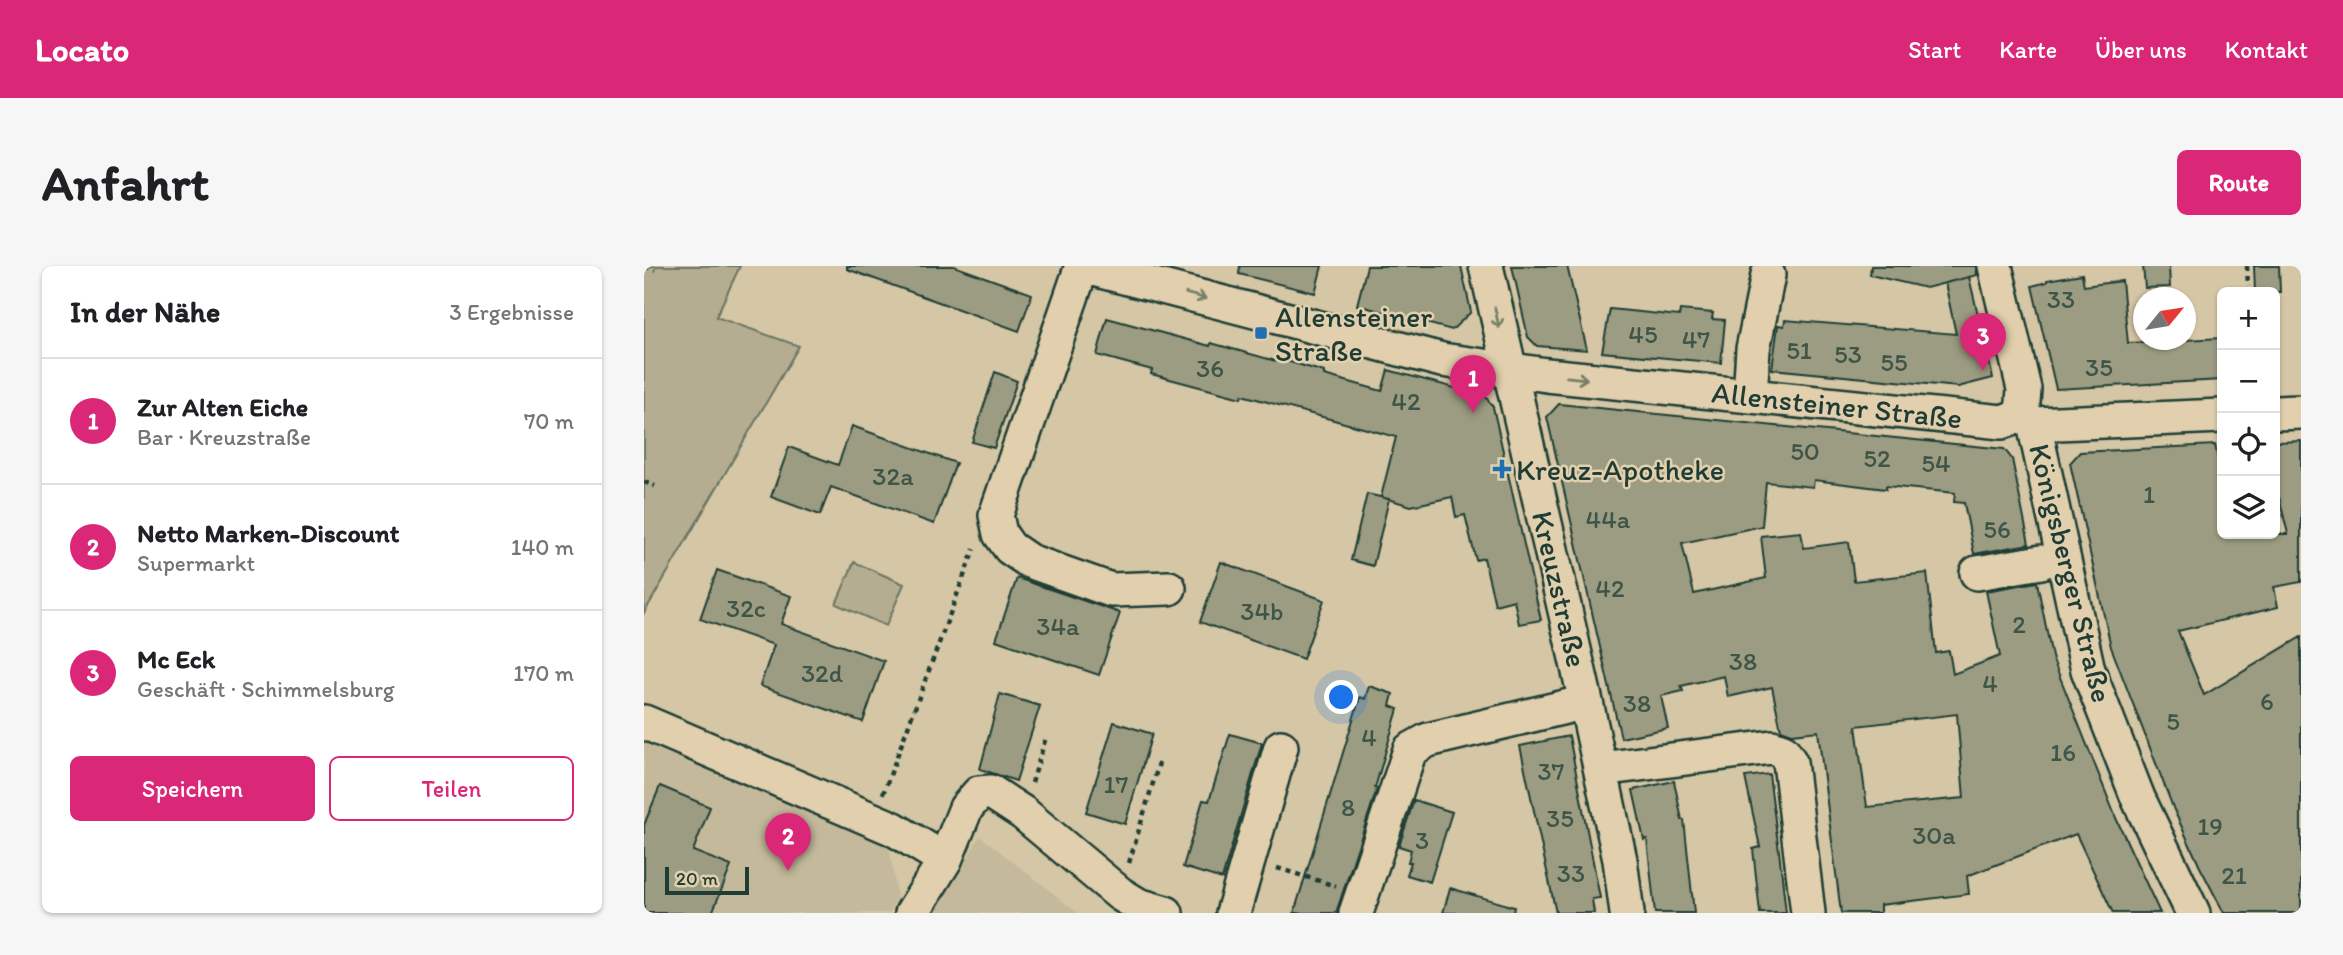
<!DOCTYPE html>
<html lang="de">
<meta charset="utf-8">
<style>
:root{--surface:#fff;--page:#f6f6f6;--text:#202124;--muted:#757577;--line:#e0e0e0;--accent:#db2777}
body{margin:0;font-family:Itim,sans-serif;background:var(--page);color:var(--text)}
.controls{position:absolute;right:21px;top:21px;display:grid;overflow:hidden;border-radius:10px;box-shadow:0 2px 5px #0004}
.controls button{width:63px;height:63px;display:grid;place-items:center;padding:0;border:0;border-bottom:2px solid var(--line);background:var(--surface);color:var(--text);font:35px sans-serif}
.compass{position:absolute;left:1489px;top:21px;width:63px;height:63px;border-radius:50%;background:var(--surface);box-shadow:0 2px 5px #0004;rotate:60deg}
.scale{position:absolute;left:21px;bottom:18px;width:84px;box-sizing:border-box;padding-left:7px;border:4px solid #1f3d34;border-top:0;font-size:19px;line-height:24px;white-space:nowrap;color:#1f3d34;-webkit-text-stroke:5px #e1cfad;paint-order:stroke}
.you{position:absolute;left:698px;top:432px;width:24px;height:24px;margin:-18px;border:5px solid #fff;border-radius:50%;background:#1a73e8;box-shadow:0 0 0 10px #1a73e833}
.badge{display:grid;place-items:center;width:46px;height:46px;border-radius:50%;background:var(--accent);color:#fff;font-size:23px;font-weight:700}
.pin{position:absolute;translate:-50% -58px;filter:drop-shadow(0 2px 4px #0008)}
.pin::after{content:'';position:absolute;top:37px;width:24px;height:21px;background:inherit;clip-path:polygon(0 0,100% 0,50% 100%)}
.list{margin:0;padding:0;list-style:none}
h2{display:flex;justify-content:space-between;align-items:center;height:91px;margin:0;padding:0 28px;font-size:30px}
h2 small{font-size:23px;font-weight:400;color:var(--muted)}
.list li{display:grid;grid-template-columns:46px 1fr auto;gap:21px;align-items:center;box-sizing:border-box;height:126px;padding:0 28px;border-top:2px solid var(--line)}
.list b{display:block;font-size:26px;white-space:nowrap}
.list p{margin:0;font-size:23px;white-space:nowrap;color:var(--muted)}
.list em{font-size:23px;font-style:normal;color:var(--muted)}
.actions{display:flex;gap:14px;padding:21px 28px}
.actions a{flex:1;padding:16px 0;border:2px solid var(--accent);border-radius:10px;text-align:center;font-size:24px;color:var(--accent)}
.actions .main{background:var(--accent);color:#fff}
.icon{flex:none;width:38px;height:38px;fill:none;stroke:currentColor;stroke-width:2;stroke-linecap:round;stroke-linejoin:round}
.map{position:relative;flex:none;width:1657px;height:647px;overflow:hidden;border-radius:10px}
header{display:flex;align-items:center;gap:42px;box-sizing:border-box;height:98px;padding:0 35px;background:var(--accent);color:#fff}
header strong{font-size:33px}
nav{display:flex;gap:38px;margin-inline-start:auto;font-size:24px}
.intro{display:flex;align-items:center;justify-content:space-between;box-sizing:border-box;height:168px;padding:0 42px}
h1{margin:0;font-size:49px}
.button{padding:18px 32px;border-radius:10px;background:var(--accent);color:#fff;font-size:24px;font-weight:700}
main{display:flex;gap:42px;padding:0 42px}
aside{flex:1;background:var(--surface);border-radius:10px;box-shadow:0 2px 5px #0004}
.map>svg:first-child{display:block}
.built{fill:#c4b99b}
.green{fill:#b4ad91;stroke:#6a7562;stroke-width:2}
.building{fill:#9c9c82;stroke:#1f3d34;stroke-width:2;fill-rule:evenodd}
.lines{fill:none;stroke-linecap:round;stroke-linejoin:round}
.minor-casing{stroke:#1f3d34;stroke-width:38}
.path{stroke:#1f3d34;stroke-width:4.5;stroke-dasharray:5 5;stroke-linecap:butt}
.minor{stroke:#e1cfad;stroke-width:33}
.oneway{stroke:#767f6a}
.poi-dot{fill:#1f6fb2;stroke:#e1cfad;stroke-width:2.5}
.labels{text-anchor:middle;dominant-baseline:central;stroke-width:5;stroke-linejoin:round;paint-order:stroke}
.number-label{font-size:26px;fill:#3e5548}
.poi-label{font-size:30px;fill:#1f3d34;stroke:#e1cfad;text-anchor:start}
.street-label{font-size:30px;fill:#1f3d34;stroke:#e1cfad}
</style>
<header>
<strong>Locato</strong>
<nav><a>Start</a><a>Karte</a><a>Über uns</a><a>Kontakt</a></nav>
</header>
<div class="intro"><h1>Anfahrt</h1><a class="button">Route</a></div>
<main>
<aside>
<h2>In der Nähe<small>3 Ergebnisse</small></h2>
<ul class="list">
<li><span class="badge">1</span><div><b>Zur Alten Eiche</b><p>Bar · Kreuzstraße</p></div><em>70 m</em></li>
<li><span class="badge">2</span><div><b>Netto Marken-Discount</b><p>Supermarkt</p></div><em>140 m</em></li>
<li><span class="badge">3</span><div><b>Mc Eck</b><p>Geschäft · Schimmelsburg</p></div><em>170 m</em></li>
</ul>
<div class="actions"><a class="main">Speichern</a><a>Teilen</a></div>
</aside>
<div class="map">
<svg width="1657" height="647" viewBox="0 0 1657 647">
<rect width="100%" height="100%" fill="#d5c6a6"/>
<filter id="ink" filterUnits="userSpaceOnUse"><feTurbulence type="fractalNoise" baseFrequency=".0143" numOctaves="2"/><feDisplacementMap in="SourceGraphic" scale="14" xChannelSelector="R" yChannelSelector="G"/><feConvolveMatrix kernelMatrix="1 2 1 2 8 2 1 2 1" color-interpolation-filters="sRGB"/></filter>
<g filter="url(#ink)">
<!-- built -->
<path class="built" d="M0,476L245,577L253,633L245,647H0Z
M336,570L434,647H290Z"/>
<!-- green -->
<path class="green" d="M0,0H96L72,51L155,80L0,347Z
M210,296L260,318L242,360L192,338Z"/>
<!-- building -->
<path class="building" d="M203,0H310L388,28L375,65L203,3Z
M596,0H678L671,27L595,8Z
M723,0H817L827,46L808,64L713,39Z
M868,0H923L943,84L893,80L884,71Z
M1227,0H1332L1333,9L1282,22L1226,9Z
M1499,0H1525L1526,21L1501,22Z
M1610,0H1635L1636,26H1611Z
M1438,8L1440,20L1478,15L1484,77L1578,72V114L1412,123L1388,20L1403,16V14Z
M1325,11L1349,112L1314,121L1128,103L1134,59L1140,60L1141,54L1312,68L1301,17Z
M966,43L1035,50L1036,44L1069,47L1068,53L1081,54L1077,97L958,86Z
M463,52L566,80L567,77L635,96V93L660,100L680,106V109L738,125L744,104L841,130L849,141L897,354L875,358L870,334L851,339L840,292L832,294L821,249L812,251L808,231L767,240L737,231L752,171L598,129L597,132L507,108L508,104L453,89Z
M351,106L373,115L350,182L328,176Z
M915,138L1360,183L1368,193L1385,278L1330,288L1320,237L1310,236L1311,227L1242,220V223L1170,214L1169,221L1122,216L1118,260L1038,277L1050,328L1122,312L1117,270L1157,266L1160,282L1205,276L1210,315L1283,307L1292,387L1305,385L1309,408L1356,390L1342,325L1393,316L1408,391L1472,552L1516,647H1469L1432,568L1323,610L1325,628L1236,639V647H1197L1174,465L1148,468L1137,464L1128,421L1084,431L1080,410L1037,420L1039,425L1017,430L1024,462L977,472L903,151ZM1313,448L1320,532L1223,541L1212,460Z
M208,160L312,197L290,258L187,221L176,249L127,231L145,181L194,199Z
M1657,175V316L1630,321L1634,341L1534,365L1560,429L1657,371V647H1580L1556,601L1530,544L1467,381L1426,197L1436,186L1571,179L1578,210V268H1644L1631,215V176Z
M723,228L745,233L729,300L707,294Z
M577,296L680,334L659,393L556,356Z
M73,304L147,330L137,358L240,395L219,456L116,420L130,379L56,353Z
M373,312L476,347L455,409L352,374Z
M725,420L749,428L746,440L754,443L731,522L733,523L692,647H650L716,431L721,433Z
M356,428L396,440L372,515L336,503Z
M470,456L508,468L481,558L442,546Z
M586,468L618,477L578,613L539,601L559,534L565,535Z
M925,470L956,632L948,633L950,647H912L876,480Z
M1125,508L1136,593L1142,647H1116L1109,583L1116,581L1101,511Z
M1030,515L1038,554H1040L1050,647H1011L1003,573L1000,574L989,524Z
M16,520L66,541L49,585L87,600L68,647H0V559Z
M770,534L808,546L786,616L763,609L767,596H764L767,584L755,580Z
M806,622L870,641L869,647H799Z"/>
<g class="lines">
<defs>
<path id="minor" d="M438,0L798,94L903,109L1358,156L1378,149
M438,0L352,249L356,268L366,282L385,295L467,324L525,322
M842,0L942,436L976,594L983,647
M1351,0L1380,123L1378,149
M1106,130L1109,83L1124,9
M1631,147L1657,146
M1378,149L1390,158L1578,150
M1390,158L1444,404L1494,532L1549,647
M1333,307L1397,296
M0,456L250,563L301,594
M957,503L1128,481L1139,485L1146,496L1164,647
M268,647L301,594L322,542L335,527L347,526L379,547L476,628L494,639L522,647
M589,647L637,481
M712,647L766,484L784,474L942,436"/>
</defs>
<!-- minor casing -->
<use href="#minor" class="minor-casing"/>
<!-- path -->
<path class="path" d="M1,0L11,4
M1603,0L1604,20
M0,216L11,220
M388,517L402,471
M239,528L330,283
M485,597L515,497
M633,602L692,620"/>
<!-- minor -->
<use href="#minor" class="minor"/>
</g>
<!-- one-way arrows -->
<defs><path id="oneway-shaft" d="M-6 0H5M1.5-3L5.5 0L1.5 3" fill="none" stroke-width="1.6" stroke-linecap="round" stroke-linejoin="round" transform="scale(1.75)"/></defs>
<g class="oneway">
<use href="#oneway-shaft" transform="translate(552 30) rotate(15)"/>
<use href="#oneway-shaft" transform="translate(853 52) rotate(78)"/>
<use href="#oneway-shaft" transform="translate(933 112) rotate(6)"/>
</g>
</g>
<!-- markers -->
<g class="poi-dot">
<rect x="610" y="60" width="14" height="14" rx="3.5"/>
<path d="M854.5 192.5h7v7h7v7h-7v7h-7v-7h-7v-7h7z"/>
</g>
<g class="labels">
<!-- number labels -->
<g class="number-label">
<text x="1417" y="33">33</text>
<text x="999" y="68">45</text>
<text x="1052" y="73">47</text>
<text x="1155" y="84">51</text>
<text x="1204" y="88">53</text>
<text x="1250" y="96">55</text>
<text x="1455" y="101">35</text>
<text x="566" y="102">36</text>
<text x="762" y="135">42</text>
<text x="1161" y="185">50</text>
<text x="1233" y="192">52</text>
<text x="1292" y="197">54</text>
<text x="249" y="210">32a</text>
<text x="1505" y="228">1</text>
<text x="964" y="253">44a</text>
<text x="1353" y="263">56</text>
<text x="966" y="322">42</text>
<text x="102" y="342">32c</text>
<text x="618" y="345">34b</text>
<text x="1375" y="358">2</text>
<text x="414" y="360">34a</text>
<text x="1099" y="395">38</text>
<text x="178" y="407">32d</text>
<text x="1346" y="417">4</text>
<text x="1623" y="435">6</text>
<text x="993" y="437">38</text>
<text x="1529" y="455">5</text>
<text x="725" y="471">4</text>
<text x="1419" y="486">16</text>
<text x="907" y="505">37</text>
<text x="472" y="518">17</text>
<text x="704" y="541">8</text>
<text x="916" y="552">35</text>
<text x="1566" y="560">19</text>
<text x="1290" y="569">30a</text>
<text x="778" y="574">3</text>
<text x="927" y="607">33</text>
<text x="1590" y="609">21</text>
</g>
<!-- poi labels -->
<g class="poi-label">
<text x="631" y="50">Allensteiner<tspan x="631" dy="34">Straße</tspan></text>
<text x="872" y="203">Kreuz-Apotheke</text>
</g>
<!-- street labels -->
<g class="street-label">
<text transform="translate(1193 139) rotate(6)">Allensteiner Straße</text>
<text transform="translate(1427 307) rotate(76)">Königsberger Straße</text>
<text transform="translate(916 323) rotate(77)">Kreuzstraße</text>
</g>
</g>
</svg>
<div class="controls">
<button>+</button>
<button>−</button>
<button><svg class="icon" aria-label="locate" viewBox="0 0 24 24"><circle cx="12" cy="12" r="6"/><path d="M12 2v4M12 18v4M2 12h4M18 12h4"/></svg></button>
<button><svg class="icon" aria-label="layers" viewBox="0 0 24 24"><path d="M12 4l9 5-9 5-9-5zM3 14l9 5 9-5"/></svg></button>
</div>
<svg class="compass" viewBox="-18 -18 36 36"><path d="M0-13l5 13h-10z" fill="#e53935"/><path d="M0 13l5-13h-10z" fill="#757577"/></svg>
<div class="scale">20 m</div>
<div class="you"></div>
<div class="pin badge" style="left:829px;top:147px">1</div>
<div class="pin badge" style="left:144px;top:605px">2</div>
<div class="pin badge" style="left:1339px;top:105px">3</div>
</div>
</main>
